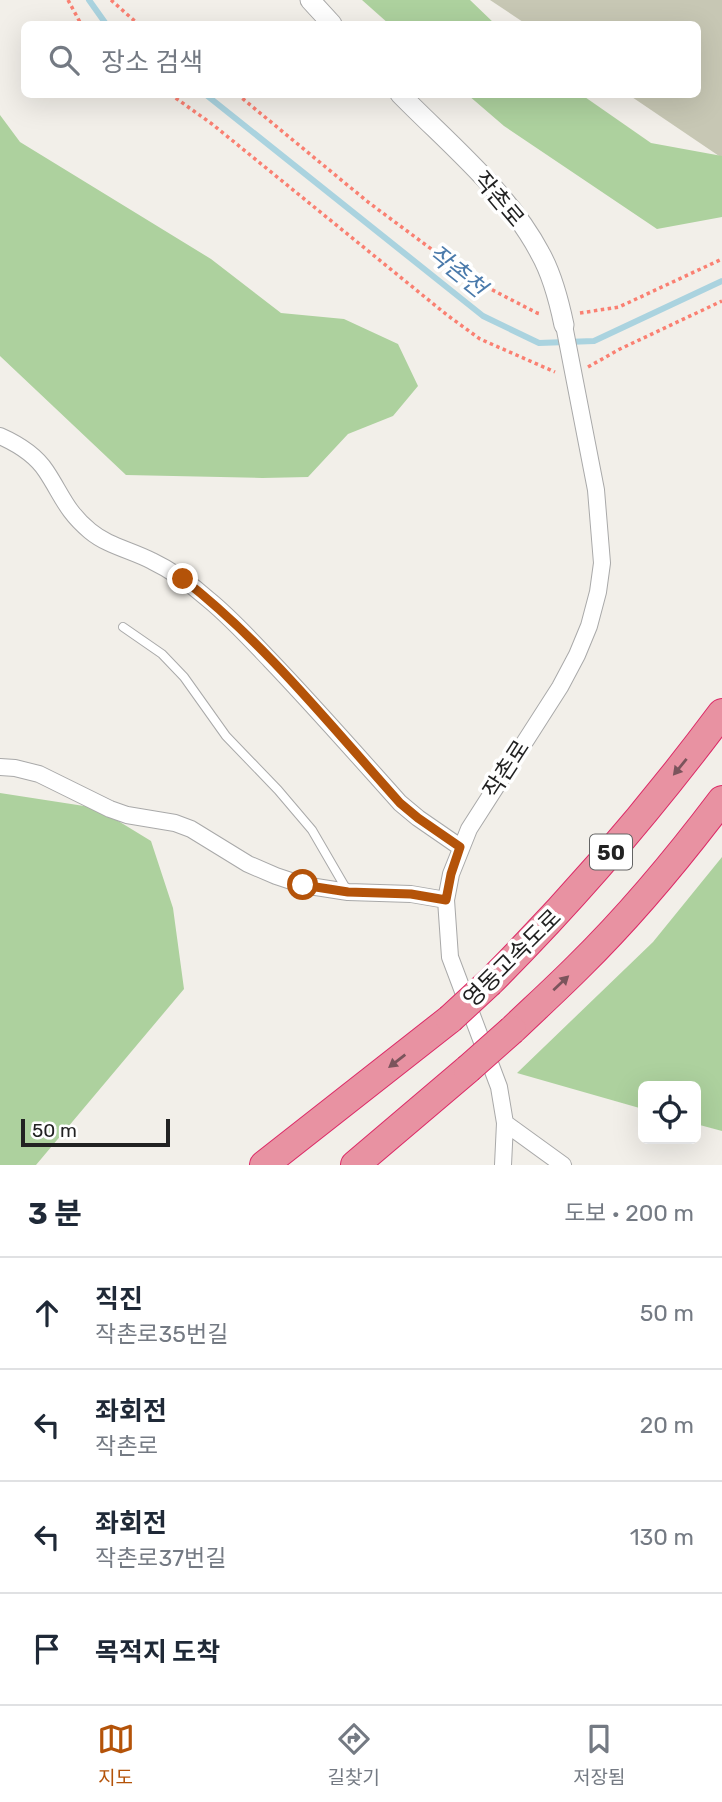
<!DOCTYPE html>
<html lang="ko">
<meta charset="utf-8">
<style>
:root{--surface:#fff;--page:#f2f2f3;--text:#1f2937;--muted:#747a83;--line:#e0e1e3;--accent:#b45309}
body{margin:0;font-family:Rubik,"Noto Sans KR",sans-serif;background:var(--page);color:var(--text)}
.controls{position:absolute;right:21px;bottom:21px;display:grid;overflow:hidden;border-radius:10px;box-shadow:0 7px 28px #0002}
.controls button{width:63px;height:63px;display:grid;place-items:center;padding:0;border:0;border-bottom:2px solid var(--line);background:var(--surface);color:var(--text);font:35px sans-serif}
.scale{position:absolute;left:21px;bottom:18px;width:149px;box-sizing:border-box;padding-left:7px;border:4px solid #222;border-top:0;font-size:19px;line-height:24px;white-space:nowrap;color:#222;-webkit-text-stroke:5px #fff;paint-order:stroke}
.stop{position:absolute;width:21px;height:21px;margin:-16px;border:5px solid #b45309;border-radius:50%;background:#fff}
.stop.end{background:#b45309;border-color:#fff;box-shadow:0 2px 7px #0008}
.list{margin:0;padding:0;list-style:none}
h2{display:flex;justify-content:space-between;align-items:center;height:91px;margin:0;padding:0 28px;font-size:30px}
h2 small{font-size:23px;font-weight:400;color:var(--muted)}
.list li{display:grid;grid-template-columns:46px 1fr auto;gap:21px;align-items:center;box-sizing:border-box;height:112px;padding:0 28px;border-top:2px solid var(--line)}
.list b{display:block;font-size:26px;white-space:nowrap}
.list p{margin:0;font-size:23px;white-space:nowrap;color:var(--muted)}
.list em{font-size:23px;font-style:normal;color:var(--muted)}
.icon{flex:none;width:38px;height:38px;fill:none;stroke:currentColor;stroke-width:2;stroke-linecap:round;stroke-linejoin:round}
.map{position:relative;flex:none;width:722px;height:1165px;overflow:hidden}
.search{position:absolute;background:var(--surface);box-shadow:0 7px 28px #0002;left:21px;right:21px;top:21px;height:77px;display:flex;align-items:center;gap:18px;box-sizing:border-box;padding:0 24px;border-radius:10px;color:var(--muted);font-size:26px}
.sheet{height:539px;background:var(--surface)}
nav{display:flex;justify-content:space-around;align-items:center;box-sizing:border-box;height:98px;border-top:2px solid var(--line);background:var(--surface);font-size:19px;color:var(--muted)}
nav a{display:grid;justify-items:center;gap:4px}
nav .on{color:var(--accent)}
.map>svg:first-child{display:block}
.construction{fill:#c7c7b4}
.forest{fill:#add19e}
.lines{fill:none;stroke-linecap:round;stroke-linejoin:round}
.stream{stroke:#aad3df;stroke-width:6}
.service-casing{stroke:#a9a9a9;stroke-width:10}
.minor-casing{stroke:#a9a9a9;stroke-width:18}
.tertiary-casing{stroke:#a9a9a9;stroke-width:21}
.motorway-casing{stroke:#dc2a67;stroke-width:30}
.path{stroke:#fa8072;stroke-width:3.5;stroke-dasharray:3.5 3.5;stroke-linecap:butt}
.service{stroke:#fff;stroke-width:8}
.minor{stroke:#fff;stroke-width:16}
.tertiary{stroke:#fff;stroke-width:19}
.motorway{stroke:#e892a2;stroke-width:28}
.motorway-bridge-casing{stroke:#dc2a67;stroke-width:30;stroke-linecap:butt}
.motorway-bridge{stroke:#e892a2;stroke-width:28}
.oneway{fill:#7b545c}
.route{stroke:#b45309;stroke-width:9}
.labels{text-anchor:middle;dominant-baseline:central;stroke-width:7;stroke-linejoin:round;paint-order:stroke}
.shield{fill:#fff;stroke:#646464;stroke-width:2}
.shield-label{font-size:21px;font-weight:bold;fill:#222}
.street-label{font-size:23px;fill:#222;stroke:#fff}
.water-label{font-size:24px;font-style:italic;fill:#4a7aab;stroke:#fff}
</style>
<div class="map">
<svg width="722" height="1165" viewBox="0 0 722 1165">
<rect width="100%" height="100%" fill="#f2efe9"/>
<!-- construction -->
<path class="construction" d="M490,0H722V158L629,95L698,94V24H526Z"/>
<!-- forest -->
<path class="forest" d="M362,0H470L495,24H389Z
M468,95H582L651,143L722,156V217L657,229L504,126Z
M0,115L20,142L211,259L281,313L344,319L398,344L418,386L393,416L348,434L308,477L262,478L126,475L0,356Z
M0,793L97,808L151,841L173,908L184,989L36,1165H0Z
M722,857V1131L696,1124V1086H643V1109L517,1073L653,942Z"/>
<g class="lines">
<!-- stream -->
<path class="stream" d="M89,0L106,24
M205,94L483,316L539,343L594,341L722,281"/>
<defs>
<path id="service" d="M123,627L162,654L184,677L226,736L278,790L312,830L348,892"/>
<path id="minor" d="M0,436C18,444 35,454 46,471C62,495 66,511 90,531C108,546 131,550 152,561C173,571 192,585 209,600C231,618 251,640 270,660C314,706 357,755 400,803L418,818L460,847
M0,767L15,768L39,774L110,809L127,815L175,823L191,829L248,864L276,876L303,885L348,892L411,894L446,900
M505,1123L563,1165
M503,1165L505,1123L499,1087L450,957L446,900L451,874L469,829L560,687L577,655L589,626L598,592L602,563L596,490L564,325"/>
<path id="tertiary" d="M310,0L332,24
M400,94C448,143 508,192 540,253C552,274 559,301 564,325"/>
<path id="motorway" d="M490,982C574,898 651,808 722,713
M512,1030C534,1009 557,988 578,967C629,917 679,857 722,800
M264,1165L450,1019
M355,1165L468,1069"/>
</defs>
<!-- service casing -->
<use href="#service" class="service-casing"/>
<!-- minor casing -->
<use href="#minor" class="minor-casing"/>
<!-- tertiary casing -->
<use href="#tertiary" class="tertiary-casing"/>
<!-- motorway casing -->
<use href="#motorway" class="motorway-casing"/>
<!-- path -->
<path class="path" d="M68,0L81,24
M111,0L138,24
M170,94L212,124L447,315L480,339L555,372
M237,94L368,202L473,280L537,313L541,314
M580,313L619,307L722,259
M588,367L620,349L722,301"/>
<!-- service -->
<use href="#service" class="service"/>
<!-- minor -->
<use href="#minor" class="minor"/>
<!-- tertiary -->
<use href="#tertiary" class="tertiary"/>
<!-- motorway -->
<use href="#motorway" class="motorway"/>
<defs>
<path id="motorway-bridge" d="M450,1019L490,982
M468,1069L512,1030"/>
</defs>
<!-- motorway-bridge casing -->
<use href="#motorway-bridge" class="motorway-bridge-casing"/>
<!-- motorway-bridge -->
<use href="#motorway-bridge" class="motorway-bridge"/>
</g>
<!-- one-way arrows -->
<defs><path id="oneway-solid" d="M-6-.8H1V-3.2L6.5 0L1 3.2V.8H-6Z" transform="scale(1.75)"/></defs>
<g class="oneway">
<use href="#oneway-solid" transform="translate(680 767) rotate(129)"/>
<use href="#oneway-solid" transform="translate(561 983) rotate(-43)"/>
<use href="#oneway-solid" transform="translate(397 1061) rotate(142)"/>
</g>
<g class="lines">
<!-- route -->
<path class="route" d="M183,579C264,642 331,726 400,803L418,818L460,847L451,874L446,900L411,894L348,892L303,885"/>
</g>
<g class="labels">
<!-- shield labels -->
<rect class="shield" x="590" y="834.5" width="42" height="35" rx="5"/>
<g class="shield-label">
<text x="611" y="852">50</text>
</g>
<!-- street labels -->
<g class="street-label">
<text transform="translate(499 199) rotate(50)">작촌로</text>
<text transform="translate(506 769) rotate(-57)">작촌로</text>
<text transform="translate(512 958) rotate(-45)">영동고속도로</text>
</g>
<!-- water labels -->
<g class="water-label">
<text transform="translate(457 271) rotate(39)">작촌천</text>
</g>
</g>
</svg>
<div class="controls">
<button><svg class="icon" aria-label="locate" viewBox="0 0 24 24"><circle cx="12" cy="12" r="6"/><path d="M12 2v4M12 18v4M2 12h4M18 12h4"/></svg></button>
</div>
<div class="scale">50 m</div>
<div class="stop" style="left:303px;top:885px"></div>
<div class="stop end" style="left:183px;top:579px"></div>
<div class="search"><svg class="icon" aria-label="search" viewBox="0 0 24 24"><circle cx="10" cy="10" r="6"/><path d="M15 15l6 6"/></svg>장소 검색</div>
</div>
<section class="sheet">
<h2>3 분<small>도보 · 200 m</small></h2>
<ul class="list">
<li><svg class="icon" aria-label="ahead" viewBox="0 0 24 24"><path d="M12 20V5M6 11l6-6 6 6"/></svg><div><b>직진</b><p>작촌로35번길</p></div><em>50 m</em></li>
<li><svg class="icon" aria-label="left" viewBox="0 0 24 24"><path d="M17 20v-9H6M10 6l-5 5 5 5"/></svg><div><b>좌회전</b><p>작촌로</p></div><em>20 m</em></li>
<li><svg class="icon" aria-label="left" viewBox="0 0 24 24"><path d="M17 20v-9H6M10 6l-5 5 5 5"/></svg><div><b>좌회전</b><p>작촌로37번길</p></div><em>130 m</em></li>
<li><svg class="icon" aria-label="arrive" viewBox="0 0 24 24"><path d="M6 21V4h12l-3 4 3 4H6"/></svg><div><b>목적지 도착</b></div></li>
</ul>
</section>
<nav>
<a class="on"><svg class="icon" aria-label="map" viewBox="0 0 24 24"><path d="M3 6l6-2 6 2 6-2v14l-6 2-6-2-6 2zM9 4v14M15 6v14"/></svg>지도</a>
<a><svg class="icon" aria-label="directions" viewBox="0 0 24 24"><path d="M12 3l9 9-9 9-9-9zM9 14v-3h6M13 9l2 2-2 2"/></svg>길찾기</a>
<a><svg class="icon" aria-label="saved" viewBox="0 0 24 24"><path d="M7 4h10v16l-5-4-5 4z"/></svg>저장됨</a>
</nav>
